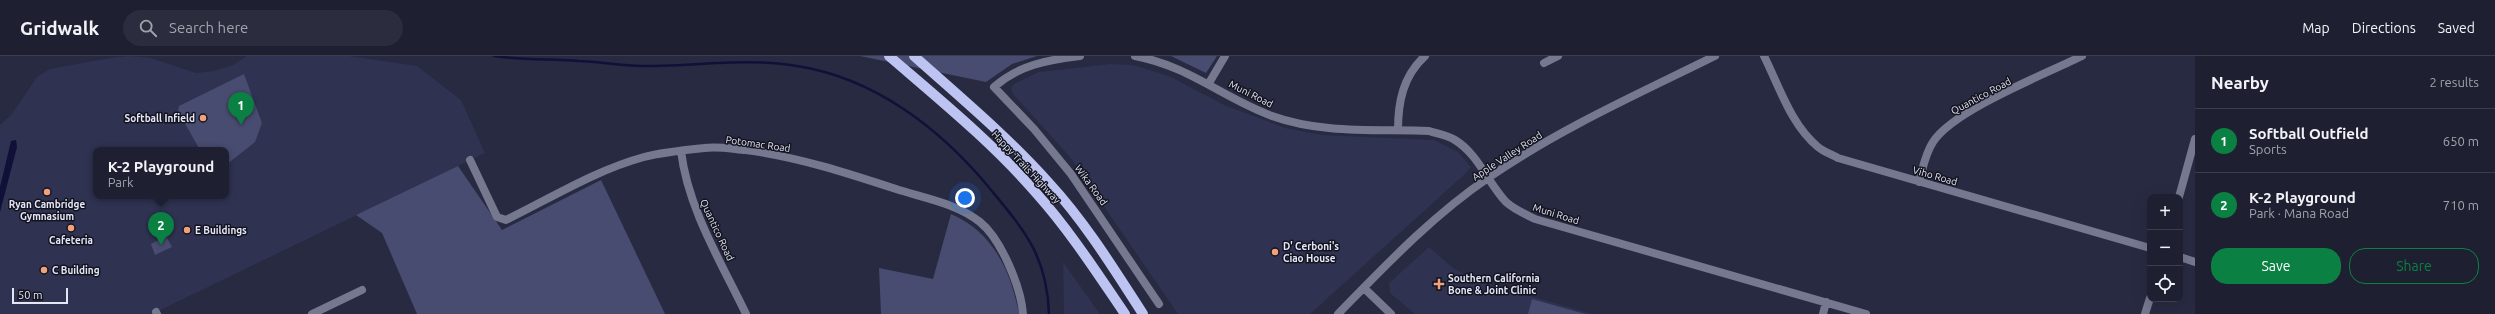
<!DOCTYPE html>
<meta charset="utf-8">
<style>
:root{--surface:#1e2032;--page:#2b2d3e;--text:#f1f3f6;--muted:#a1a3ac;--line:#3c3e4d;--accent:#0b8043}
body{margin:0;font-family:Ubuntu,sans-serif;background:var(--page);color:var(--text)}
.controls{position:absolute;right:12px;bottom:12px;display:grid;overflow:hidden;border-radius:8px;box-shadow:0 4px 16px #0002}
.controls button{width:36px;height:36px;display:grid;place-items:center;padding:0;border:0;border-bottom:1px solid var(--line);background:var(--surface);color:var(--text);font:20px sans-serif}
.scale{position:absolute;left:12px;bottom:10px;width:56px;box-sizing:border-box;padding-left:4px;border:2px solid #e4e6f6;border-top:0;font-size:11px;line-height:14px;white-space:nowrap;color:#e4e6f6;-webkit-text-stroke:3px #13141f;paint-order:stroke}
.you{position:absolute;left:965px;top:142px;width:14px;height:14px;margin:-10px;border:3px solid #fff;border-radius:50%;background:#1a73e8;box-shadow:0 0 0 6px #1a73e833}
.badge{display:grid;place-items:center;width:26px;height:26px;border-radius:50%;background:var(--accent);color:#fff;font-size:13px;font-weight:700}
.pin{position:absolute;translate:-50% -33px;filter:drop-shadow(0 1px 2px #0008)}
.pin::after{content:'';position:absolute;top:21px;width:14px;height:12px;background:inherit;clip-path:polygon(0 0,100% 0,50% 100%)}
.popup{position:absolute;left:93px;top:91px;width:136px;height:52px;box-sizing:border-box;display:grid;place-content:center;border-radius:8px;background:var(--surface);filter:drop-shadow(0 1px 3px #0005);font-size:13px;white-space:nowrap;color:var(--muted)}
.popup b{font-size:15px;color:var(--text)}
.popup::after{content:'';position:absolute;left:50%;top:100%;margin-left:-8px;border:8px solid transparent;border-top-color:var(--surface)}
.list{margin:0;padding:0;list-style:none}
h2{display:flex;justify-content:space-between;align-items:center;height:52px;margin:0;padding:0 16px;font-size:17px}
h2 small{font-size:13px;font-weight:400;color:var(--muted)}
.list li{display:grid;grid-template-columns:26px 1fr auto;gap:12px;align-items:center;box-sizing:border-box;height:64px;padding:0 16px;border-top:1px solid var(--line)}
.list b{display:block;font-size:15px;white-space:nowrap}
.list p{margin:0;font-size:13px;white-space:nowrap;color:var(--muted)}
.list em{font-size:13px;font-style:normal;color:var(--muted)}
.actions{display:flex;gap:8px;padding:12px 16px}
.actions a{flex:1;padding:9px 0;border:1px solid var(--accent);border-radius:16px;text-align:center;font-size:14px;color:var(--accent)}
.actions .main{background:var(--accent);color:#fff}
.icon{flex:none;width:22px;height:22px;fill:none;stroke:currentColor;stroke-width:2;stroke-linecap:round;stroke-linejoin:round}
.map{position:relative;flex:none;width:2195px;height:258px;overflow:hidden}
header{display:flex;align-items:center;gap:24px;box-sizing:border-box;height:56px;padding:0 20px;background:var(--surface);border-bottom:1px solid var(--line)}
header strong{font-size:19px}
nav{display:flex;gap:22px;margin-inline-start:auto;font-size:14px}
.search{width:280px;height:36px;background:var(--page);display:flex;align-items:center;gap:10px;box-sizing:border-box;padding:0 14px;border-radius:22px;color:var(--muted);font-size:15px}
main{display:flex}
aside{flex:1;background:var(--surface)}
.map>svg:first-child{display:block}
.built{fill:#2f3251;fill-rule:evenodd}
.green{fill:#484c70}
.water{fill:#111038}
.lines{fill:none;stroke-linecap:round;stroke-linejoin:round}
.stream{stroke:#111038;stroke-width:2.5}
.minor{stroke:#75788e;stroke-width:8}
.major{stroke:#bdc4f1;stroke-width:10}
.poi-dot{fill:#f1a27b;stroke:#13141f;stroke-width:1.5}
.labels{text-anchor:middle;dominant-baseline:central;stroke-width:3;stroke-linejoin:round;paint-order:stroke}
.street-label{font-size:10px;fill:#e4e6f6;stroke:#13141f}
.poi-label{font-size:10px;font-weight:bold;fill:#e4e6f6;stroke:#13141f;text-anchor:start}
</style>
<header>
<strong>Gridwalk</strong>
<div class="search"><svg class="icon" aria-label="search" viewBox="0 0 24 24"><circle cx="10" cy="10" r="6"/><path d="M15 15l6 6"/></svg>Search here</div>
<nav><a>Map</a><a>Directions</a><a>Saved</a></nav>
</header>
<main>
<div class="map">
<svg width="2195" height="258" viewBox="0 0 2195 258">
<rect width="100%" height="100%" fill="#282a42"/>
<!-- built -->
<path class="built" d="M130,0L151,2L196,17L214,15L233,9L247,0H349L417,10L461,44L485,97L152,258H0V69L12,58L37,21L50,13L110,2ZM96,94H226V140H96Z
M1111,8L1133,9L1169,20L1224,49L1285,72L1322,79L1434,84L1458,96L1471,111L1466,117L1310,258H1178L1070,101L1013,38L1011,32L1014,28L1039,16Z
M1429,191L1453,212L1475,224L1592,258H1415L1390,237L1389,227Z
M1063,206L1100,258H1064Z"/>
<!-- green -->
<path class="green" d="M860,0H1037L1012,8L986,26Z
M1171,0H1217L1206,17Z
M244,18L262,67L255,86L226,109V94H200L178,55L179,50Z
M458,110L502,174L601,124L665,258H417L382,177L356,159Z
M951,158C993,176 1011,215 1019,258H881L879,212L933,223Z
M166,180L172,191L155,199L151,188Z
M1532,243L1585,258H1528Z"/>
<!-- water -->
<path class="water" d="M16,84L17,91L0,156V131L11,85Z"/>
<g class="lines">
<!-- stream -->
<path class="stream" d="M494,0C522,4 550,3 579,5C604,6 629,11 654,10C702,9 750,2 797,10C874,22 938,71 987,129C1023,173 1047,198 1049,258"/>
<!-- minor -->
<path class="minor" d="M1080,0C1047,4 1019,9 994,31L1034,73L1071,118L1159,248
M1135,0C1189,10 1223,42 1272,60C1322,78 1376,73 1429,75C1438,78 1447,79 1455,84C1478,98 1488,127 1506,146C1515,154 1525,158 1535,163L1866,258
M1764,0C1779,30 1791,69 1818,91C1824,96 1831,98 1838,102L2150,192
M1544,7L1558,0
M1209,27L1225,0
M1398,74C1398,46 1403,20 1425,0
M681,95C688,153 721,206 746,258
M470,104L497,161L506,164C551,142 596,114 644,101C663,96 684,94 704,92C718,90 733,93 746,94C798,101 847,117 896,133C924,142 956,147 980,166C1001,183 1021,231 1023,258
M1919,126C1923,112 1925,98 1933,86C1953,54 2046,18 2082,0
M2179,141L2195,83
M2180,201L2195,206
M1364,232L1391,258
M156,256L157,258
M312,258L362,234
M1338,258C1385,210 1432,160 1488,122C1559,73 1638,38 1715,0
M1823,258L1826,246
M2145,258L2150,242"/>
<!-- major -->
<path class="major" d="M889,0C940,44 993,87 1037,138C1070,175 1097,217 1125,258
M914,0C960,41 1008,81 1049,127C1085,166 1114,213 1143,258"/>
</g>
<!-- markers -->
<g class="poi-dot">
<circle cx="203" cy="62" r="4"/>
<circle cx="47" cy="136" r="4"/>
<circle cx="71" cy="172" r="4"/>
<circle cx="187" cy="174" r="4"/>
<circle cx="1275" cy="196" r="4"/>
<circle cx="44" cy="214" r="4"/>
<path d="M1437 222h4v4h4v4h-4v4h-4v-4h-4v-4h4z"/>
</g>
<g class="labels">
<!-- street labels -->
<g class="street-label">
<text transform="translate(1251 38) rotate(27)">Muni Road</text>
<text transform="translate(1981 40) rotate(-28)">Quantico Road</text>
<text transform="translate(758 88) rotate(8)">Potomac Road</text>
<text transform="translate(1507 100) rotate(-33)">Apple Valley Road</text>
<text transform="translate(1026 111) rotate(47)">Happy Trails Highway</text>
<text transform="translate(1935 120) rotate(16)">Viho Road</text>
<text transform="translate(1091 129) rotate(54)">Wika Road</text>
<text transform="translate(1556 158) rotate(17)">Muni Road</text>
<text transform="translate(717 174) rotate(65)">Quantico Road</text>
</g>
<!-- poi labels -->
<g class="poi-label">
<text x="195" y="62" text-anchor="end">Softball Infield</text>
<text x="47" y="148" text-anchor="middle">Ryan Cambridge<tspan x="47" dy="12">Gymnasium</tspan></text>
<text x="195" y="174">E Buildings</text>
<text x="71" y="184" text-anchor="middle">Cafeteria</text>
<text x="1283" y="190">D' Cerboni's<tspan x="1283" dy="12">Ciao House</tspan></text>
<text x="52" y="214">C Building</text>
<text x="1448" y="222">Southern California<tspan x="1448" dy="12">Bone &amp; Joint Clinic</tspan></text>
</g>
</g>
</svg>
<div class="controls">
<button>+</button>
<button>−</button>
<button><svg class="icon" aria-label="locate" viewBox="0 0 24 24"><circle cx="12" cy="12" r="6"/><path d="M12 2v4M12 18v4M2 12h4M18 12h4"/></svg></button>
</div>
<div class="scale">50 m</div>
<div class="you"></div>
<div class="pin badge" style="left:241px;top:69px">1</div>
<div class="pin badge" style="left:161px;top:189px">2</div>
<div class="popup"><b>K-2 Playground</b>Park</div>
</div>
<aside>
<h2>Nearby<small>2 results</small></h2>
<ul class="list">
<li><span class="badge">1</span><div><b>Softball Outfield</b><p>Sports</p></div><em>650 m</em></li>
<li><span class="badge">2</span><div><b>K-2 Playground</b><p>Park · Mana Road</p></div><em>710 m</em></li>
</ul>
<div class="actions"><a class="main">Save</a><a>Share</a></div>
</aside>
</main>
